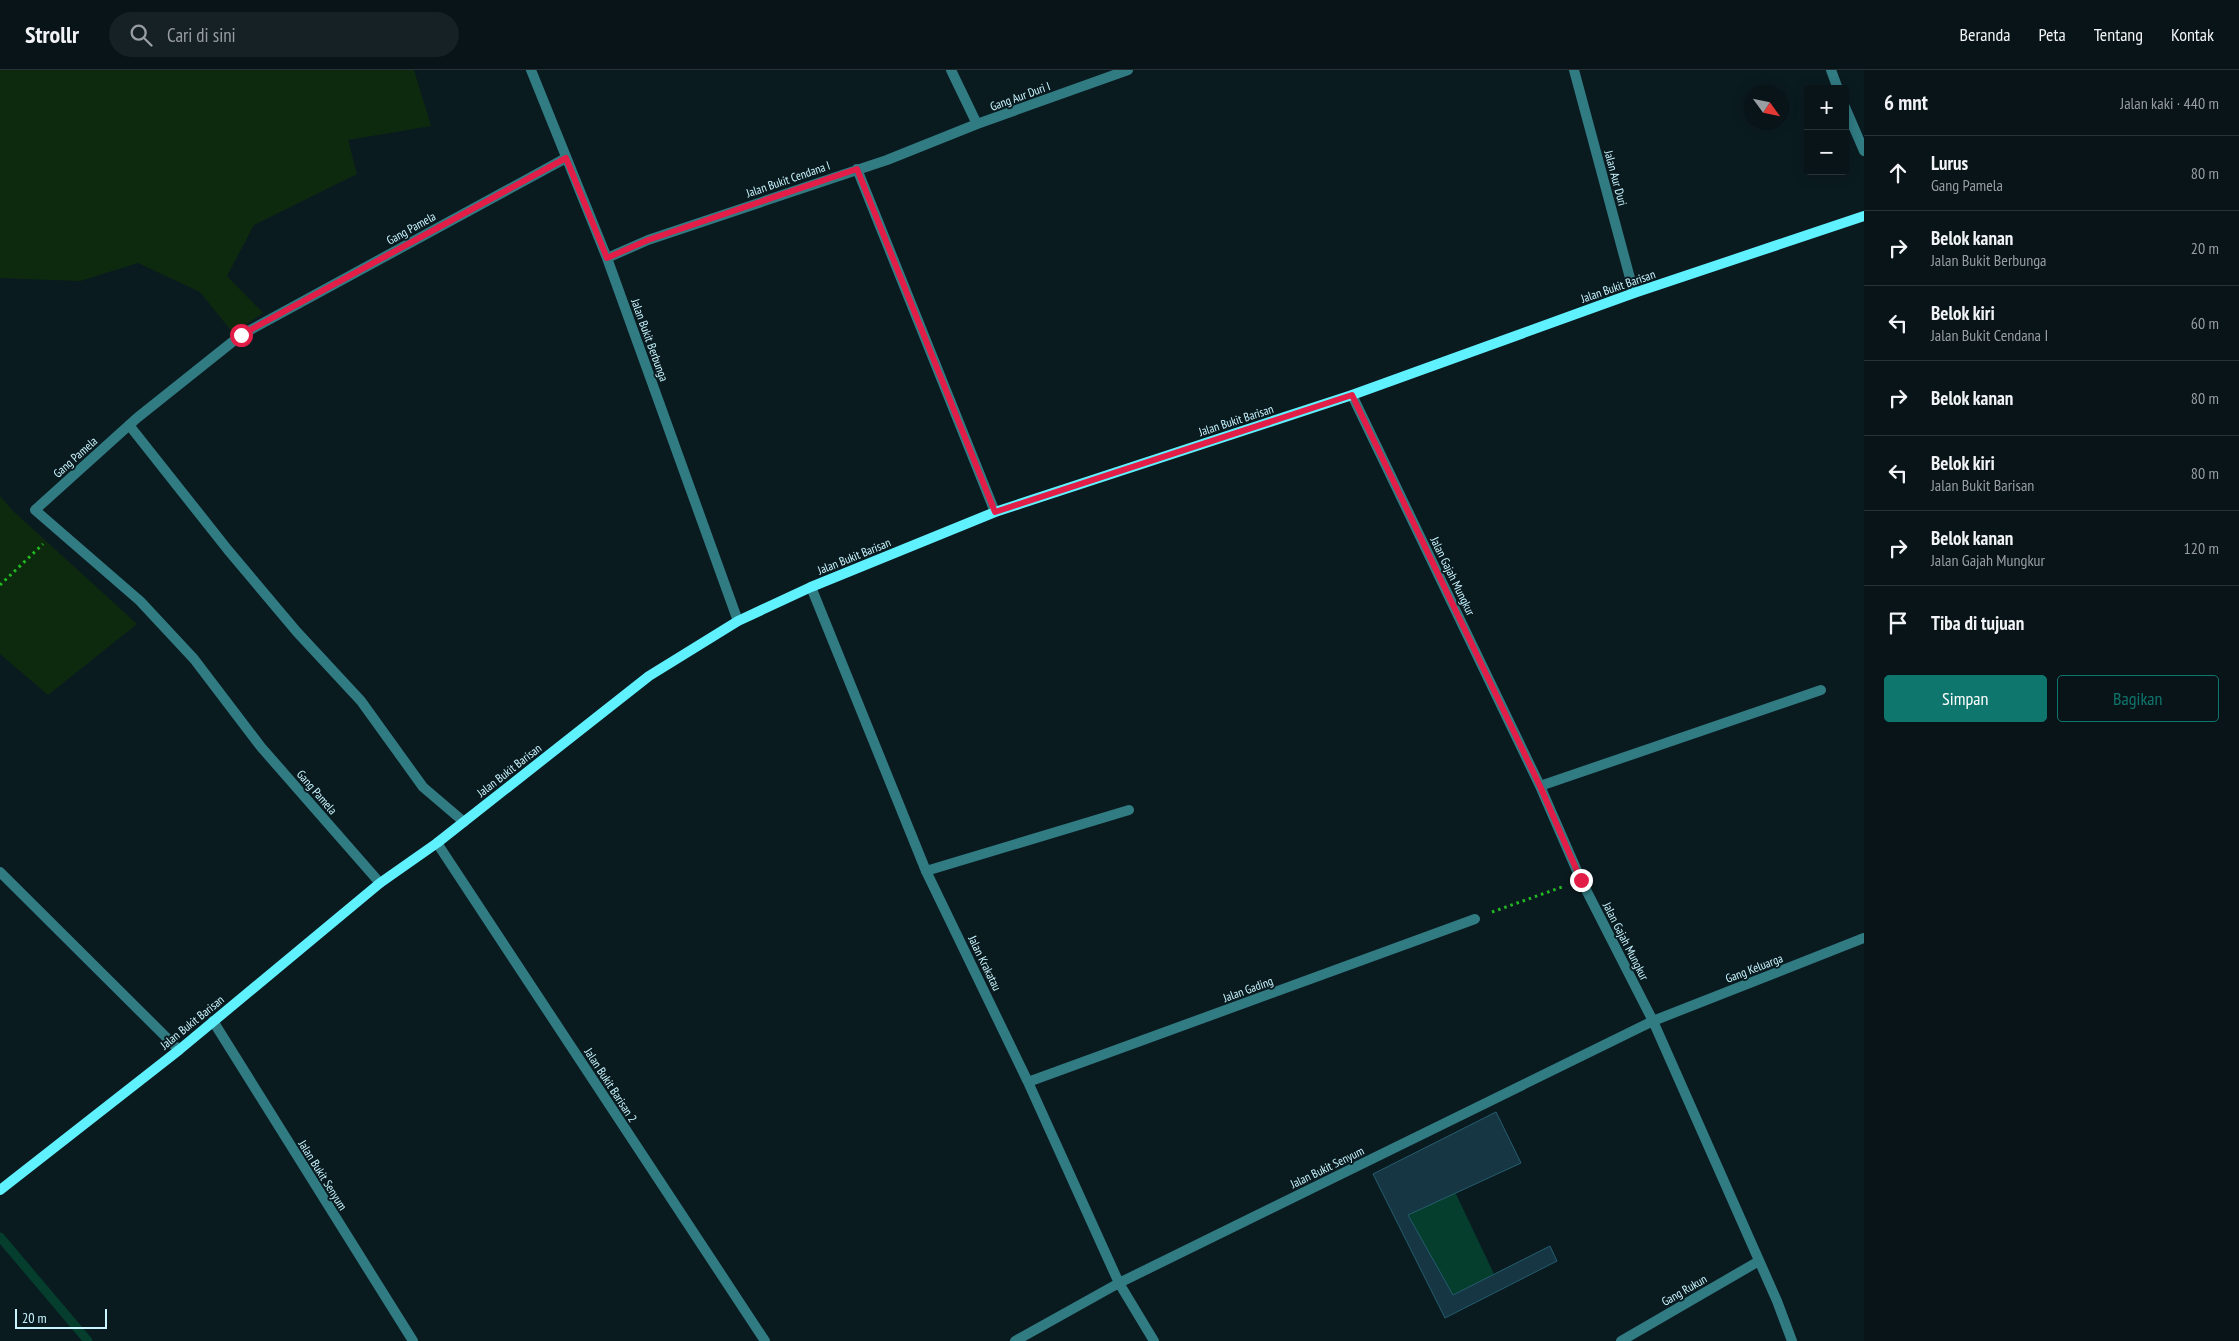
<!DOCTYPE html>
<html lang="id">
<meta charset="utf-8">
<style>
:root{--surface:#081418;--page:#162125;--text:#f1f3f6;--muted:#989ea2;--line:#293337;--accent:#0f766e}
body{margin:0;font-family:"PT Sans Narrow",sans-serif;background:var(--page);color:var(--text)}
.controls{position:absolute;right:15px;top:15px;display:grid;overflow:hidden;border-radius:5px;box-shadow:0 2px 12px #0003}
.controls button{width:45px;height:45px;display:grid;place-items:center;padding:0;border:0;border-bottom:1px solid var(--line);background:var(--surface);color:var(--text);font:25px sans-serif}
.compass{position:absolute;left:1744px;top:15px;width:45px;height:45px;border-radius:50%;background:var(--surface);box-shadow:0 2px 12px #0003;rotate:123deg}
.scale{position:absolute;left:15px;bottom:12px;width:92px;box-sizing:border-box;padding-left:5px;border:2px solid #c9f5ff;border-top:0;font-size:14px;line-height:18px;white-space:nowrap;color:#c9f5ff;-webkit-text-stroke:4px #0a1b20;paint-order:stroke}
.stop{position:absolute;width:15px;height:15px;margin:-11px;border:4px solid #e11d48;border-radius:50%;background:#fff}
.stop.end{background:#e11d48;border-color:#fff;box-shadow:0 1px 5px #0008}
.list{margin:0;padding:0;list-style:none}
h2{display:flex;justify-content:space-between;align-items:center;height:65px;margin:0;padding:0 20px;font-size:21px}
h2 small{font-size:16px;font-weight:400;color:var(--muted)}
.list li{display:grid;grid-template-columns:32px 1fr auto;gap:15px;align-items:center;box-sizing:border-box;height:75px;padding:0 20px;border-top:1px solid var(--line)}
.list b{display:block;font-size:19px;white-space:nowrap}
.list p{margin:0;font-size:16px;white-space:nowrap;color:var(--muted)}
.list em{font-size:16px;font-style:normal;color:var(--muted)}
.actions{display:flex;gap:10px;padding:15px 20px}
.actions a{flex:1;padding:11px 0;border:1px solid var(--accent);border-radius:5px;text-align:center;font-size:18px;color:var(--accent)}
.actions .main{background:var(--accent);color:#fff}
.icon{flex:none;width:28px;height:28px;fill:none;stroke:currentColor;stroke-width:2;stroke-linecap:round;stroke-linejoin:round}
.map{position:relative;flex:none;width:1864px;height:1271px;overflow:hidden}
header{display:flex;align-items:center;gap:30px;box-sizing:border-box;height:70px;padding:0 25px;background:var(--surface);border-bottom:1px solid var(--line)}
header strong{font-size:24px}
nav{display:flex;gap:28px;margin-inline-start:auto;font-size:18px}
.search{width:350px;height:45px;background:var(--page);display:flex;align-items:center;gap:12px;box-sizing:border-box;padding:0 18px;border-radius:28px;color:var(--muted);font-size:19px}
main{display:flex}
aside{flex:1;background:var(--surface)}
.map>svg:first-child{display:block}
.green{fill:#0d2a0e}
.water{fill:#053e2d}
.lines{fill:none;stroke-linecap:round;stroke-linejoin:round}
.stream{stroke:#053e2d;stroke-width:9}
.building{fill:#153642;stroke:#255d70}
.path{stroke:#22ba23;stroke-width:3;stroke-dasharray:2.5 4;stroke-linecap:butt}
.service{stroke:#317b83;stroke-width:10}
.minor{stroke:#317b83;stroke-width:10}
.tertiary{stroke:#317b83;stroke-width:10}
.secondary{stroke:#60f1ff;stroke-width:10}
.route{stroke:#e11d48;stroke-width:6}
.labels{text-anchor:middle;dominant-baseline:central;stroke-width:4;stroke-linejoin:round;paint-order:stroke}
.street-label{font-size:12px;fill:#c9f5ff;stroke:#0a1b20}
</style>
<header>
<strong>Strollr</strong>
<div class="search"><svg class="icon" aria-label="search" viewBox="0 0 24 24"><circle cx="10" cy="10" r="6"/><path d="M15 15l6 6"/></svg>Cari di sini</div>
<nav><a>Beranda</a><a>Peta</a><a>Tentang</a><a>Kontak</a></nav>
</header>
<main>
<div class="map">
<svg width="1864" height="1271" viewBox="0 0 1864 1271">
<rect width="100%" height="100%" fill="#0a1b20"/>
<!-- green -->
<path class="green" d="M0,0H414L431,56L348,70L357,104L254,155L227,206L263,243L233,263L200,222L138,193L80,211L0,208Z
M0,426L12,440L137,554L48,625L0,584Z"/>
<!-- water -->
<path class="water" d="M1455,1122L1494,1204L1453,1225L1408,1145Z"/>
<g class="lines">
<!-- stream -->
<path class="stream" d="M0,1167L88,1271"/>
</g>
<!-- building -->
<path class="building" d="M1496,1042L1521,1093L1408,1145L1453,1225L1550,1176L1557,1191L1445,1248L1373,1104Z"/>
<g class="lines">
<!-- path -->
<path class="path" d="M0,515L43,474
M1492,842L1562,817"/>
<!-- service -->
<path class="service" d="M129,355L228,480L297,562L361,631L423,717L464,752
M926,801L1129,740
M380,813L261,677L194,589L140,531L35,440L137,348L241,265L566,88"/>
<!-- minor -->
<path class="minor" d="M531,0L607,188L738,551
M951,0L977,54
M1831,0L1838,19
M1845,37L1864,81
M857,99L995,442
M607,188L648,170L887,90L977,54L1128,0
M1352,325L1540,716L1581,810L1653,951L1777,1231L1792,1271
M811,517L926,801L1028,1012L1119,1213L1154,1271
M1540,716L1821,620
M437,773L765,1271
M0,802L179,980
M213,951L413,1271
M1028,1012L1475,849
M1015,1271L1119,1213L1653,951L1864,868
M1621,1271L1759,1191"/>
<!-- tertiary -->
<path class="tertiary" d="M1574,0L1634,223"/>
<!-- secondary -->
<path class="secondary" d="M0,1120L179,980L380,813L437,773L649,606L738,551L811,517L995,442L1352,325L1634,223L1864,146"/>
</g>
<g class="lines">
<!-- route -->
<path class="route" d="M241,265L566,88L607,188L648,170L857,99L995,442L1352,325L1540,716L1581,810"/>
</g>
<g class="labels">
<!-- street labels -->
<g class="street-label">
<text transform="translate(1020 26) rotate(-20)">Gang Aur Duri I</text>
<text transform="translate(1616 108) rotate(75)">Jalan Aur Duri</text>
<text transform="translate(788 109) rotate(-19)">Jalan Bukit Cendana I</text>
<text transform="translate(411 158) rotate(-29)">Gang Pamela</text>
<text transform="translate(1618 216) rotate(-19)">Jalan Bukit Barisan</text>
<text transform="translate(650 270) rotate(70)">Jalan Bukit Berbunga</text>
<text transform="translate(1236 350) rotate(-18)">Jalan Bukit Barisan</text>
<text transform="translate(75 387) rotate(-42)">Gang Pamela</text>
<text transform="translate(854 486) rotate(-22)">Jalan Bukit Barisan</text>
<text transform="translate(1453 506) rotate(64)">Jalan Gajah Mungkur</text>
<text transform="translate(509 700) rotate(-38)">Jalan Bukit Barisan</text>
<text transform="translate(317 722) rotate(49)">Gang Pamela</text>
<text transform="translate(1626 871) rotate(63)">Jalan Gajah Mungkur</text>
<text transform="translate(985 893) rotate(64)">Jalan Krakatau</text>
<text transform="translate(1754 898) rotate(-21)">Gang Keluarga</text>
<text transform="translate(1248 919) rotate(-20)">Jalan Gading</text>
<text transform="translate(192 952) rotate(-39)">Jalan Bukit Barisan</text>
<text transform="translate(611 1015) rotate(57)">Jalan Bukit Barisan 2</text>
<text transform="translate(1327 1097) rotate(-26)">Jalan Bukit Senyum</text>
<text transform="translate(323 1105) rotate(58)">Jalan Bukit Senyum</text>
<text transform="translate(1684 1220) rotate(-30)">Gang Rukun</text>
</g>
</g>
</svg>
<div class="controls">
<button>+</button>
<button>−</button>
</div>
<svg class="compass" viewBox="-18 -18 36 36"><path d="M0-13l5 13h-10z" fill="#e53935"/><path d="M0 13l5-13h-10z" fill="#989ea2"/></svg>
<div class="scale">20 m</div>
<div class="stop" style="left:241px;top:265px"></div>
<div class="stop end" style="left:1581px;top:810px"></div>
</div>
<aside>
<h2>6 mnt<small>Jalan kaki · 440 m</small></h2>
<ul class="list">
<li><svg class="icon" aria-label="ahead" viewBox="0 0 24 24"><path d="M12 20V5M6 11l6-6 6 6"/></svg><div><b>Lurus</b><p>Gang Pamela</p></div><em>80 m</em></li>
<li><svg class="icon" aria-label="right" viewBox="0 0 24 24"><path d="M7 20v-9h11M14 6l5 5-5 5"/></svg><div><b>Belok kanan</b><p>Jalan Bukit Berbunga</p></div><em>20 m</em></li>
<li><svg class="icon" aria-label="left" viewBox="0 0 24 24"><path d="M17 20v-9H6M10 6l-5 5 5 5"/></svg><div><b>Belok kiri</b><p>Jalan Bukit Cendana I</p></div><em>60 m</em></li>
<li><svg class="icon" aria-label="right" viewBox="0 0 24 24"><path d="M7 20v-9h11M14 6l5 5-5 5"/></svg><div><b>Belok kanan</b></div><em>80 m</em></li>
<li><svg class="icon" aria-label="left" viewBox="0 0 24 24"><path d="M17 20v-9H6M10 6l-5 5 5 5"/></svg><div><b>Belok kiri</b><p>Jalan Bukit Barisan</p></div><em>80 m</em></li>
<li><svg class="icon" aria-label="right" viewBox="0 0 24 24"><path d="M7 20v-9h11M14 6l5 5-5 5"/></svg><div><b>Belok kanan</b><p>Jalan Gajah Mungkur</p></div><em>120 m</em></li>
<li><svg class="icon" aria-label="arrive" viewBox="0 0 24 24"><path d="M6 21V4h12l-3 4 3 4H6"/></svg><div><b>Tiba di tujuan</b></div></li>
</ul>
<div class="actions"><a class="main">Simpan</a><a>Bagikan</a></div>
</aside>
</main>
